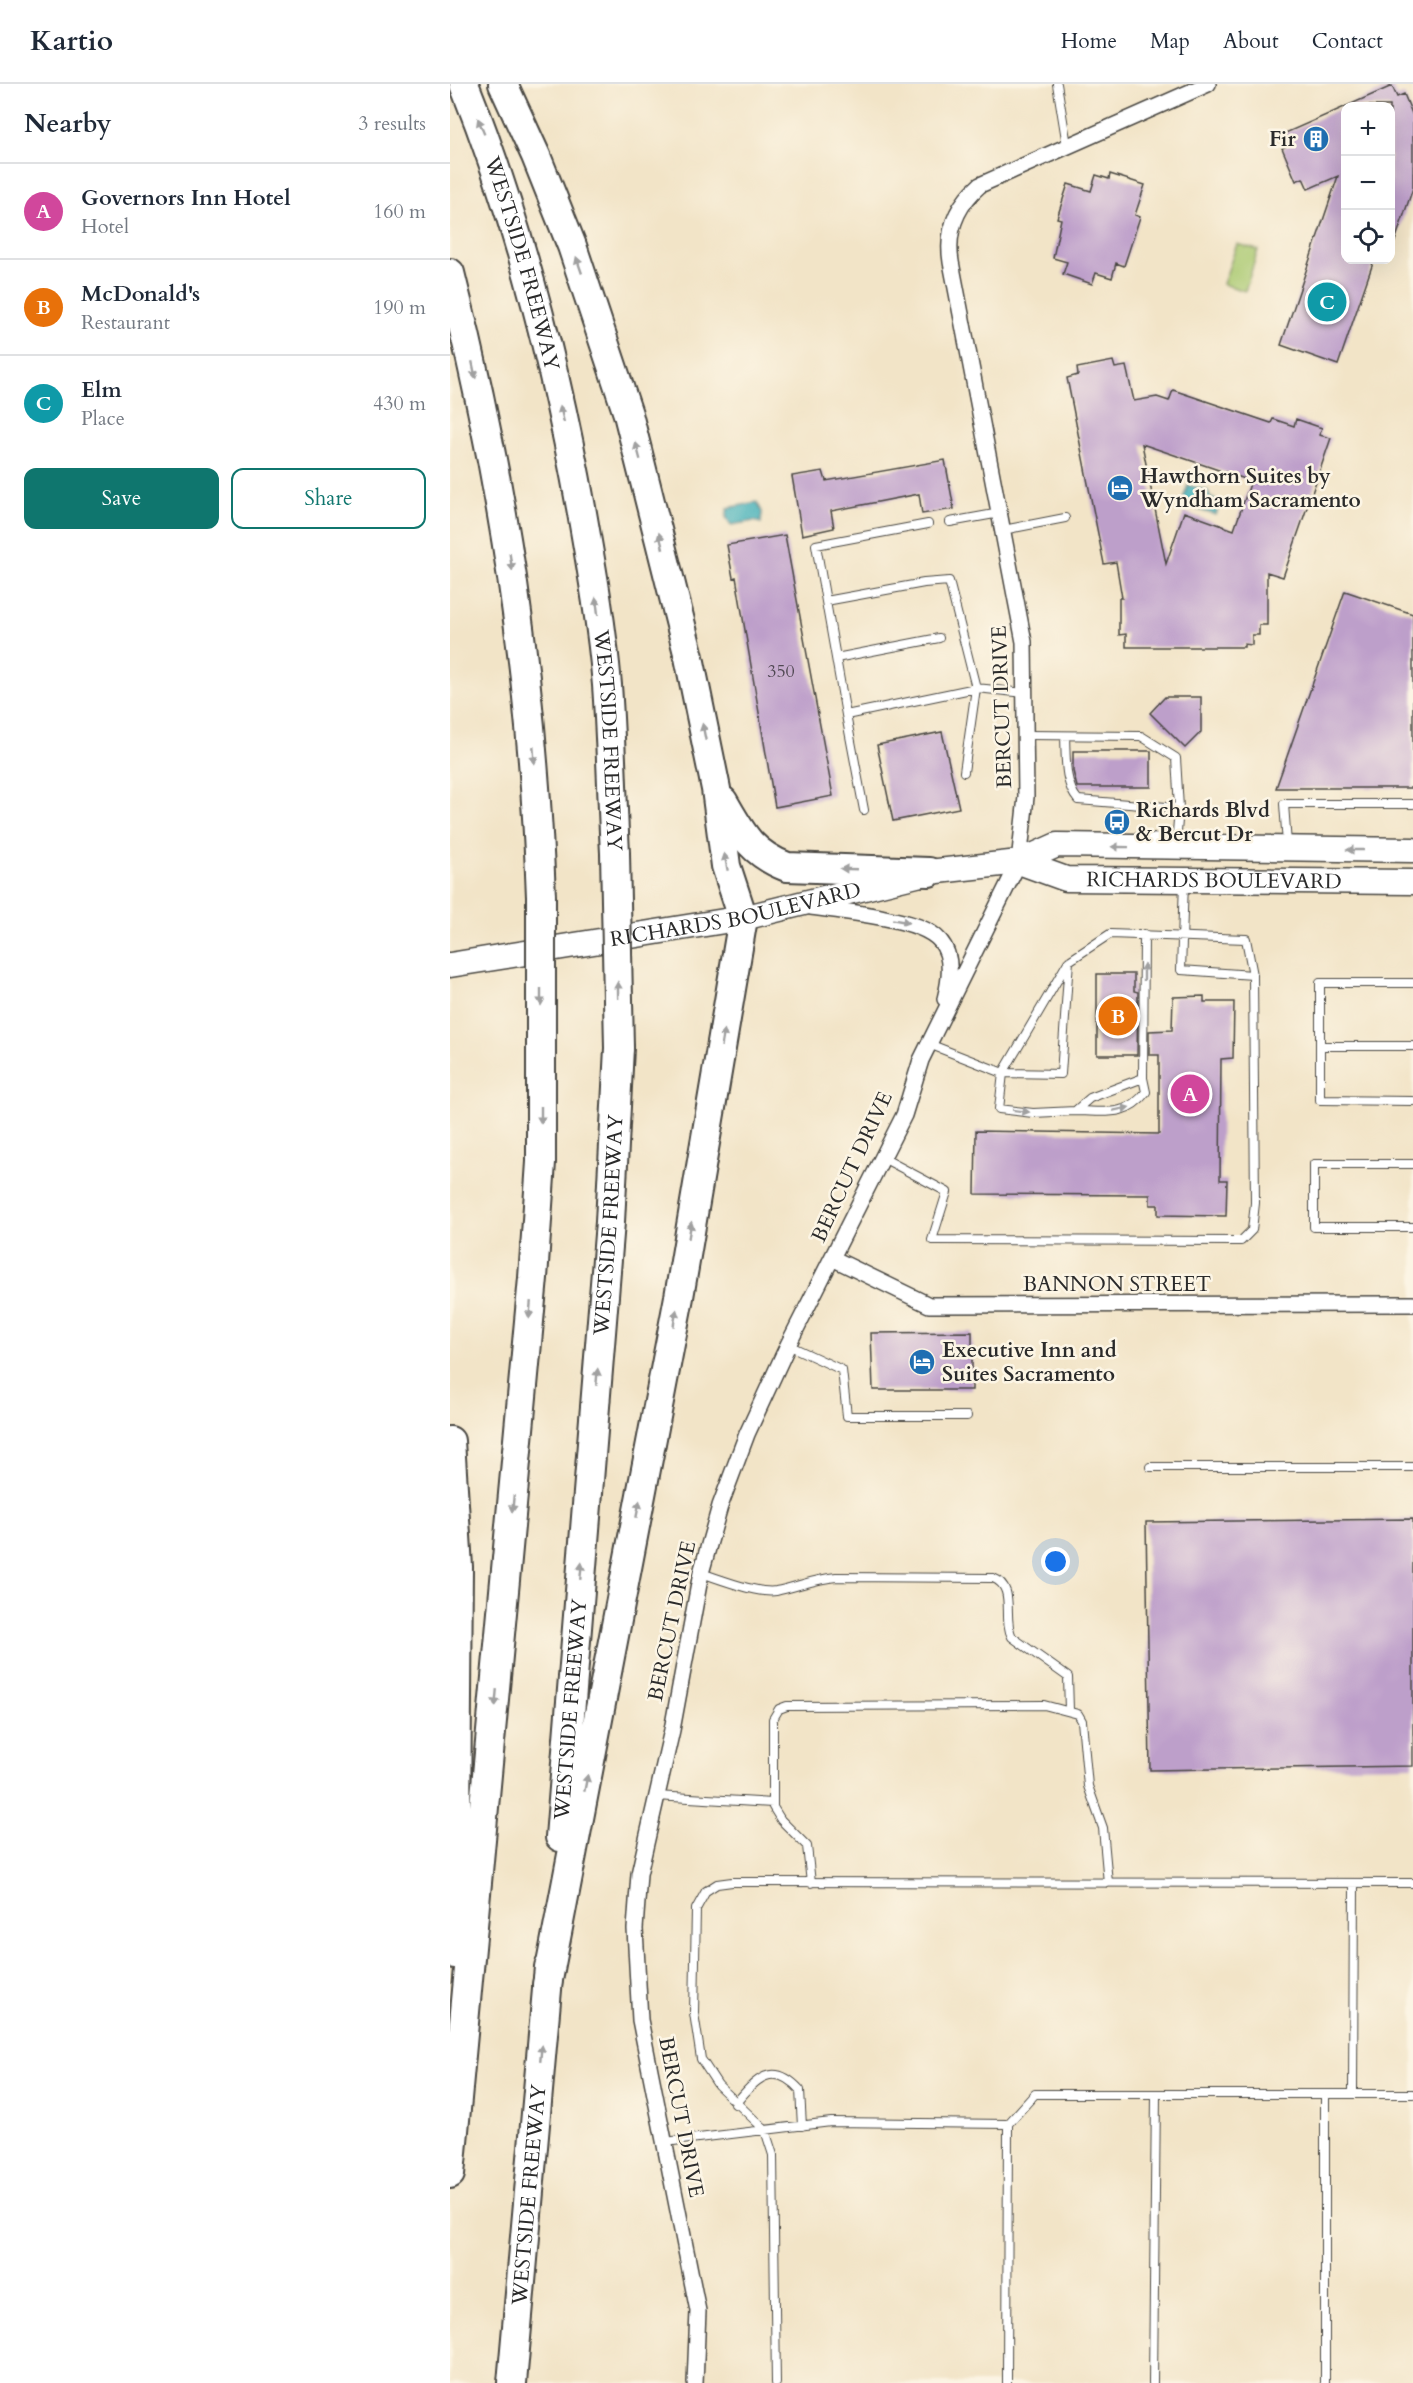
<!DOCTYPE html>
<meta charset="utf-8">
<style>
:root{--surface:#fff;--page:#f6f6f7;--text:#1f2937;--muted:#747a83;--line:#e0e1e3;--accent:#0f766e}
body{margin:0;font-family:Cardo,serif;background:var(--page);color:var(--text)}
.controls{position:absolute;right:18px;top:18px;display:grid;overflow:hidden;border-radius:12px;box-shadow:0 6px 24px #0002}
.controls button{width:54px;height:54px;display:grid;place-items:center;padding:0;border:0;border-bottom:2px solid var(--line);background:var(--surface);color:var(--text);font:30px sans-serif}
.you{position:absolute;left:606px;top:1478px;width:21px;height:21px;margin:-15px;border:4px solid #fff;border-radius:50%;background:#1a73e8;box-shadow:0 0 0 9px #1a73e833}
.badge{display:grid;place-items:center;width:39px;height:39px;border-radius:50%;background:var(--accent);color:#fff;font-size:20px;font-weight:700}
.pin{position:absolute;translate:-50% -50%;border:3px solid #fff;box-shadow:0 2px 6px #0006}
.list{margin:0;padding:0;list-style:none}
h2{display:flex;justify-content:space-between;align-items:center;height:78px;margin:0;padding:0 24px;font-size:26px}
h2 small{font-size:20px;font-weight:400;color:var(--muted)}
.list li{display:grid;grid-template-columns:39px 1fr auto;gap:18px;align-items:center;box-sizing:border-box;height:96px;padding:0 24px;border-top:2px solid var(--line)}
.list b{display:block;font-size:22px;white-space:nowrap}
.list p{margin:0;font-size:20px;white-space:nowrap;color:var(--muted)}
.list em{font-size:20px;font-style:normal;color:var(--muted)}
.actions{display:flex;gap:12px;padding:18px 24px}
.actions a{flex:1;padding:14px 0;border:2px solid var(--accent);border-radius:12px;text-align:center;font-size:21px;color:var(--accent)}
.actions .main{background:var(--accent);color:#fff}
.icon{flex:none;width:33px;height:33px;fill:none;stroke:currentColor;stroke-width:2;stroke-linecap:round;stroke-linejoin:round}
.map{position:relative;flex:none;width:963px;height:2299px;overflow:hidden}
header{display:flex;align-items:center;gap:36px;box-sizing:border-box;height:84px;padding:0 30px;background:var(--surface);border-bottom:2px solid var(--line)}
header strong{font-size:28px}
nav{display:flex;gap:33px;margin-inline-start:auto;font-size:21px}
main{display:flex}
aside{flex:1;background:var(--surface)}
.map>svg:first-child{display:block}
.green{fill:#aac971;stroke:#6a7a4e;stroke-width:1.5}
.water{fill:#3daeb8;stroke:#346c72;stroke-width:1.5}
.building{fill:#bd9fca;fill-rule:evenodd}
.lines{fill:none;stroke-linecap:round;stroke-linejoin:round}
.service-casing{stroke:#494742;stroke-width:10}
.minor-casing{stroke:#494742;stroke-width:18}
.primary-casing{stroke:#494742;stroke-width:27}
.motorway-casing{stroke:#494742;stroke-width:32}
.service{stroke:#fff;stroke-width:8}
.minor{stroke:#fff;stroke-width:15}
.primary{stroke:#fff;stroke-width:24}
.motorway{stroke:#fff;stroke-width:28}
.motorway-bridge-casing{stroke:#494742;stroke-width:32;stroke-linecap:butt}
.motorway-bridge{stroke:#fff;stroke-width:28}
.oneway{fill:#a0a0a0}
.labels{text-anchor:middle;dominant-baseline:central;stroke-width:5;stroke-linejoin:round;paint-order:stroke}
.number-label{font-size:18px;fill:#504853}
.poi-label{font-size:21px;font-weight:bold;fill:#2b2b2b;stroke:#fcf5e5;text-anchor:start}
.street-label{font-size:21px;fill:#2b2b2b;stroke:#fcf5e5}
</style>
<header>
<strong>Kartio</strong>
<nav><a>Home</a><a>Map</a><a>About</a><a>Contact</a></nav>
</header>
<main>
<aside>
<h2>Nearby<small>3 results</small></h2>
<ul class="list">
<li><span class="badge" style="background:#d1479c">A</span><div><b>Governors Inn Hotel</b><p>Hotel</p></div><em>160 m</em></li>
<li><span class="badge" style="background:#e8710a">B</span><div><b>McDonald's</b><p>Restaurant</p></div><em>190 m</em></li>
<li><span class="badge" style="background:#0f9aa8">C</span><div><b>Elm</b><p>Place</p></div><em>430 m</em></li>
</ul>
<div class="actions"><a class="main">Save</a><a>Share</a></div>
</aside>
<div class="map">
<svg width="963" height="2299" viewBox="0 0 963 2299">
<rect width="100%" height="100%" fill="#fcf5e5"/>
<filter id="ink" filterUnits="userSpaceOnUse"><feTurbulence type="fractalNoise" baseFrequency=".0167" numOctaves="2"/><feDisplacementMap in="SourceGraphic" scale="12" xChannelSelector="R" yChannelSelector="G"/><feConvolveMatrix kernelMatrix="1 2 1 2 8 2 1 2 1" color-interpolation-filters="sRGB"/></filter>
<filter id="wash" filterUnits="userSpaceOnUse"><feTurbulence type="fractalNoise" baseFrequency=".008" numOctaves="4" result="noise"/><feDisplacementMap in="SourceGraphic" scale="24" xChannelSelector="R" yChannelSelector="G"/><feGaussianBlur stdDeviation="1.35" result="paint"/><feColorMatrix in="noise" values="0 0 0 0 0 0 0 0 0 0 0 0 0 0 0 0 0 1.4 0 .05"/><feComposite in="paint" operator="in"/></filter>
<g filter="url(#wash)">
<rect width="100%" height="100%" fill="#f2e4c7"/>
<!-- green -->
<path class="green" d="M787,160L808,166L795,207L773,200Z"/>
<!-- water -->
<path class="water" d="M738,401L758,407L760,414L770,417L766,431L746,425L743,418L733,415Z
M307,418L312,428L311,439L304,437L281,441L276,433L278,424Z"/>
<g id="blocks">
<!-- building -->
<path class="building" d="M942,2L947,13L954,10L963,32V104L943,163H940V22H896V176H924L888,281L831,261L888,92L858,105L853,94L846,97L832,64L839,61L833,50Z
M660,90L695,101L685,131L690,133L674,182L666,179L662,194L646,189L642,200L613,190L617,178L603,174L611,135L607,134L618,100L641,107L646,91L659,95Z
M663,277L665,284L676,282L684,317L707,313L719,317L723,306L821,339L823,335L844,342L846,335L872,344L869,351L881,354L833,493L817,488V541H809V551H802V561L794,560V563H676V550L669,551V514H672L666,478L654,480L617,294L628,291L627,284ZM692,360L801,397L784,446L734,428L716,480Z
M495,376L504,425L472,430L469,410L381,427L384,444L352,451L342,392L373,387L376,397Z
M335,451L383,712L325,723L286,493L283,494L277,461Z
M895,507L963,530V704H826Z
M715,613H751V648L735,664L700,629Z
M492,648L509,724L443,737L427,661Z
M623,667H701V703H627L623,687Z
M647,890H684V907L688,908L687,971H647Z
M754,912V918H784L783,974L771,975L770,1096H777L776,1132L708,1131V1121H700V1111L525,1110L526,1047L709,1050V971H699V947L722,946L723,913Z
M522,1248V1306H423L421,1249Z
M963,1435V1682L700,1686L696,1438Z"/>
</g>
</g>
<g filter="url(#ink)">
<use href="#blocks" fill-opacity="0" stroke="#494742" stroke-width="1.5"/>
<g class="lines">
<defs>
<path id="service" d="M607,0L617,61
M500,438L550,429
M553,446L615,434
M376,517L474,499L499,497L526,604L576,609
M489,554L386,574L396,631L526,604L514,688
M386,574L366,461L478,440
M396,631L414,726
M576,651L691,652L726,674L729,724L726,760
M615,652C616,672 614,700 628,716L729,724
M837,760L834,720H963
M734,798L731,886L803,891
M618,878L553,989L549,1025L583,1029L625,1027L640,1014L693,994L694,850
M963,899H870V1016L963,1017
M870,962H963
M625,1027C654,1027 676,1034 696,1008L693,994
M433,1074L497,1108L482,1156L791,1157L802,1146L805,1119L803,891L796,855L660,850L619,877L611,990L553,989L479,960
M963,1080H864V1143H963
M338,1261L392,1286L397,1332H517
M700,1383H963
M251,1489C270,1495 307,1510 326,1507C346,1503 365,1495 386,1493L543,1494C567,1503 552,1534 562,1553L618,1593L619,1626
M206,1712L323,1719
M361,1799L357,1762L331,1736L323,1723V1635L329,1625L337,1622L594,1621L628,1630L632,1637L638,1702L653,1744L658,1799
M903,2010L904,1799
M285,2020C306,1995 323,1976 350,2006L352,2042
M215,2058L381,2038L558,2040L585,2010H963
M326,2299L323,2071L315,2046L268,2001L251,1975L244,1929L246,1825L256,1807L267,1800L282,1798L963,1799
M557,2299L558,2040
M703,2299L706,2010
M875,2299V2010"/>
<path id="minor" d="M361,823C385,826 410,829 435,834C487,844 510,858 495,915
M382,1174L479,1221L963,1220
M245,2299L248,2227L190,1936L185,1845L189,1790L222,1646L251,1489L270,1422L297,1350L338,1261L454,1031L471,976L569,778L576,713L574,558L501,178C496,147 506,122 530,101L758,0"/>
<g id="primary">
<path id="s1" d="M569,778L616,795L963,798"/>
<path id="s2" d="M0,881L293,834L479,788L569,778L607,761L963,766"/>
</g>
<g id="motorway">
<path id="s3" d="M14,0C69,138 106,283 132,429C142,486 152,543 157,601C161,656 162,713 165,769"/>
<path d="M53,0L86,72L122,162L178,330L239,573L266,705L276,782L293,834L229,1213L97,1901"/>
<path d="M0,189C54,399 83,596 91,813"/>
<path d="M273,717C292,750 301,769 337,783L479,788"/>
<path d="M0,1357L8,1483L5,1870"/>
<path id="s4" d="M110,1753L160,1138L169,964"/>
<path d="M0,2090L83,1194L91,1078V973"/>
<path id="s5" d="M62,2299L99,1883"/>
</g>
</defs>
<!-- service casing -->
<use href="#service" class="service-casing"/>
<!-- minor casing -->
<use href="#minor" class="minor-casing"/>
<!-- primary casing -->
<use href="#primary" class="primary-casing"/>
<!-- motorway casing -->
<use href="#motorway" class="motorway-casing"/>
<!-- service -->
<use href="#service" class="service"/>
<!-- minor -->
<use href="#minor" class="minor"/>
<!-- primary -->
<use href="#primary" class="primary"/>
<!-- motorway -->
<use href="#motorway" class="motorway"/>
<defs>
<path id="motorway-bridge" d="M165,769L169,964
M91,813V973"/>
</defs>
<!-- motorway-bridge casing -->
<use href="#motorway-bridge" class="motorway-bridge-casing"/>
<!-- motorway-bridge -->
<use href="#motorway-bridge" class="motorway-bridge"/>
</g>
<!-- one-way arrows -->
<defs><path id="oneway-solid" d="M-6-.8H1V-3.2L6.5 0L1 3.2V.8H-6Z" transform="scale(1.5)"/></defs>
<g class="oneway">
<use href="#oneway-solid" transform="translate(31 42) rotate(-112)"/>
<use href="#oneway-solid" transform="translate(129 181) rotate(-109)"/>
<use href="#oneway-solid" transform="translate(24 286) rotate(78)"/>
<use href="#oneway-solid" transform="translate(112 330) rotate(-103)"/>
<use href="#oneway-solid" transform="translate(188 367) rotate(-105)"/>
<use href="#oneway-solid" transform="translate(211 457) rotate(-104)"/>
<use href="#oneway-solid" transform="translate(61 478) rotate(81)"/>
<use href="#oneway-solid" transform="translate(147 522) rotate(-97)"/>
<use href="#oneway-solid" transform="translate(254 648) rotate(-101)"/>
<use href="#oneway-solid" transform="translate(84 671) rotate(85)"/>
<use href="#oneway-solid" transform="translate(670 763) rotate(-179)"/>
<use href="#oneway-solid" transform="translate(905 766) rotate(-180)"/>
<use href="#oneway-solid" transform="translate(276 778) rotate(-101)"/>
<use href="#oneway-solid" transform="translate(399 785) rotate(-178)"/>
<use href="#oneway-solid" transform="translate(451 837) rotate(10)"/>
<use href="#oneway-solid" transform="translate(694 888) rotate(-90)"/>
<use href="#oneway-solid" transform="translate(168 906) rotate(-91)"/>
<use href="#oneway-solid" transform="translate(91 913) rotate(90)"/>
<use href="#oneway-solid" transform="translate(273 954) rotate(-80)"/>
<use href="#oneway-solid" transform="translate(671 1025) rotate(-12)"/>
<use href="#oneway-solid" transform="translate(571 1027) rotate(7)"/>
<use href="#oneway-solid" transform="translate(91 1031) rotate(90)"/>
<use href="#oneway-solid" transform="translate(240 1146) rotate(-80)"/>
<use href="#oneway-solid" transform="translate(80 1226) rotate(95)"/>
<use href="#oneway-solid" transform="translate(225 1234) rotate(-79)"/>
<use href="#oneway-solid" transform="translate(147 1293) rotate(-85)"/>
<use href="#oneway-solid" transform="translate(63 1420) rotate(95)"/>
<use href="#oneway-solid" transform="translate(188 1425) rotate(-79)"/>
<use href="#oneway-solid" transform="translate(131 1487) rotate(-85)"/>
<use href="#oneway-solid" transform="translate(46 1614) rotate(95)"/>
<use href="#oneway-solid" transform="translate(136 1699) rotate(-79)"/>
<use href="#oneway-solid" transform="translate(91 1969) rotate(-85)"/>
</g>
</g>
<!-- icons -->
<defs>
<symbol id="building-disc" viewBox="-11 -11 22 22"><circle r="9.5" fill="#1f6fb2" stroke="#fcf5e5"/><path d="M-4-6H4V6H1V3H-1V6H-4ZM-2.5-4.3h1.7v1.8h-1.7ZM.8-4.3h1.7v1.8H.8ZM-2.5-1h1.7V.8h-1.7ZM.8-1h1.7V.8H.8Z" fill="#fff"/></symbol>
<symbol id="hotel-disc" viewBox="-11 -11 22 22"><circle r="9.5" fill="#1f6fb2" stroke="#fcf5e5"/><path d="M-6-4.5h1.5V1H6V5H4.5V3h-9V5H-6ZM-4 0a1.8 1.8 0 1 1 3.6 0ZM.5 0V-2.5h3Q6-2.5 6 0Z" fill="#fff"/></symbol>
<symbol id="bus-disc" viewBox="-11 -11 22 22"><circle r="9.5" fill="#1f6fb2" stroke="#fcf5e5"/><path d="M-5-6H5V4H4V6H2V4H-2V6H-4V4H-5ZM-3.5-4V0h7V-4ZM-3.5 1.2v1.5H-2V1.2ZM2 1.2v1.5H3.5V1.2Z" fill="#fff"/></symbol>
</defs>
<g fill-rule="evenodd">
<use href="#building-disc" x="851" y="40" width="30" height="30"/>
<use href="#hotel-disc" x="655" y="389" width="30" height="30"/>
<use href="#bus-disc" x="652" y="723" width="30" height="30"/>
<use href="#hotel-disc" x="457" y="1263" width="30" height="30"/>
</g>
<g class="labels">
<!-- number labels -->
<g class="number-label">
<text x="331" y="587">350</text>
</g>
<!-- poi labels -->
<g class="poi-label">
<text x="846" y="55" text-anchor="end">Fir</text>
<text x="690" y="392">Hawthorn Suites by<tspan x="690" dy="24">Wyndham Sacramento</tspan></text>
<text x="686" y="726">Richards Blvd<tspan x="686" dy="24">&amp; Bercut Dr</tspan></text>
<text x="492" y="1266">Executive Inn and<tspan x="492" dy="24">Suites Sacramento</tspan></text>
</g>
<!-- street labels -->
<g class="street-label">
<text stroke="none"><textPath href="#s3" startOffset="189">WESTSIDE FREEWAY</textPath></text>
<text transform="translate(552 623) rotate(-92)">BERCUT DRIVE</text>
<text stroke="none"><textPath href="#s3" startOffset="675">WESTSIDE FREEWAY</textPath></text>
<text stroke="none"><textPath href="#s1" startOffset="198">RICHARDS BOULEVARD</textPath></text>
<text stroke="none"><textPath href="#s2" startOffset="290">RICHARDS BOULEVARD</textPath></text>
<text transform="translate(402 1083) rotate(-65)">BERCUT DRIVE</text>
<text stroke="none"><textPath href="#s4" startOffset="614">WESTSIDE FREEWAY</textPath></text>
<text x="667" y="1200">BANNON STREET</text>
<text transform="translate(222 1537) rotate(-78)">BERCUT DRIVE</text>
<text stroke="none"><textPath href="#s4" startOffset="128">WESTSIDE FREEWAY</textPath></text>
<text transform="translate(231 2033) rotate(79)">BERCUT DRIVE</text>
<text stroke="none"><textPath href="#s5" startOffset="189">WESTSIDE FREEWAY</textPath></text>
</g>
</g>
</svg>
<div class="controls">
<button>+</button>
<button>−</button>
<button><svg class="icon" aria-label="locate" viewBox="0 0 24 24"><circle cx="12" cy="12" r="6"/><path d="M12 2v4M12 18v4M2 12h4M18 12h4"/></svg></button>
</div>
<div class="you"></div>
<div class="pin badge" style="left:740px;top:1010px;background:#d1479c">A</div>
<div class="pin badge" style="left:668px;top:932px;background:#e8710a">B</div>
<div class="pin badge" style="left:877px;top:218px;background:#0f9aa8">C</div>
</div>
</main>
